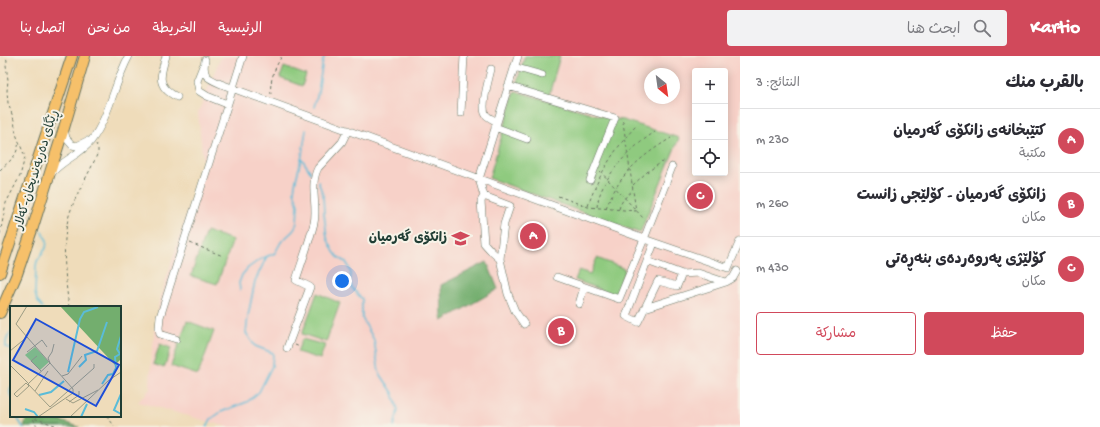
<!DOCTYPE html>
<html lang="ar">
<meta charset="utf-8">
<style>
:root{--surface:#fff;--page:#f2f2f3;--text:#2b2b33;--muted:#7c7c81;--line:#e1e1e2;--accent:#d1495b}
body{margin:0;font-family:"Gochi Hand","Playpen Sans Arabic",sans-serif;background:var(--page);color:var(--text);direction:rtl}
.controls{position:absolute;right:12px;top:12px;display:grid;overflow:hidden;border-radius:4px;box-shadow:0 2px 10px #0003}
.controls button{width:36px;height:36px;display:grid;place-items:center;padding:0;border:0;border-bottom:1px solid var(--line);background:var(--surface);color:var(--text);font:20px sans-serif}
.compass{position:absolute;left:644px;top:12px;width:36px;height:36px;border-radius:50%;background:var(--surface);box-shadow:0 2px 10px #0003;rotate:151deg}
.you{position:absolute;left:342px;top:225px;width:14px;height:14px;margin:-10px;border:3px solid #fff;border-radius:50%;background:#1a73e8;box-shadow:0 0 0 6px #1a73e833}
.badge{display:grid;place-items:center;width:26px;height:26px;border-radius:50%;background:var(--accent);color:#fff;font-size:13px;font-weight:700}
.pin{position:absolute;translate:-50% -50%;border:2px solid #fff;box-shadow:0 1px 4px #0006}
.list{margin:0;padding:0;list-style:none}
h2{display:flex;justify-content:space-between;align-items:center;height:52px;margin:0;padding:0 16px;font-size:17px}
h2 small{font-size:13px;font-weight:400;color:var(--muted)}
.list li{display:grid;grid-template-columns:26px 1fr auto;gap:12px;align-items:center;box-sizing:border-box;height:64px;padding:0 16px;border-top:1px solid var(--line)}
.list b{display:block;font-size:15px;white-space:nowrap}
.list p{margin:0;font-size:13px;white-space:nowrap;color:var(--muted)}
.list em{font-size:13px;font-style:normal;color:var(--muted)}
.actions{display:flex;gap:8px;padding:12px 16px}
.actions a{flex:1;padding:9px 0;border:1px solid var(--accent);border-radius:4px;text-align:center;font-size:14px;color:var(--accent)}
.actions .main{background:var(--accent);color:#fff}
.icon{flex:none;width:22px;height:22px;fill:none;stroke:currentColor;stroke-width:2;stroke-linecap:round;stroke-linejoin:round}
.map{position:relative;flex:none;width:740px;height:371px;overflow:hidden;direction:ltr}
header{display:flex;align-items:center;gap:24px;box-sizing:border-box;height:56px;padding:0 20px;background:var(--accent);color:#fff}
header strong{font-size:19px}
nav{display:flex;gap:22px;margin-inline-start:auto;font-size:14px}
.search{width:280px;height:36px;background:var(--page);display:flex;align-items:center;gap:10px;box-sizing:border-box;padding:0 14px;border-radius:4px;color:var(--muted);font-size:15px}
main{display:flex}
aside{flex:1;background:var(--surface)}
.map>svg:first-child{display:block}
.built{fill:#f7d1c8;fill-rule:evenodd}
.green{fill:#8fca7f;stroke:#57845a}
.forest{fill:#73ae6e;stroke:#497651}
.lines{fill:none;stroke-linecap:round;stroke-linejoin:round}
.stream{stroke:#5abcd8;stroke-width:1.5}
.minor-casing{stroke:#687563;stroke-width:8}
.highway-casing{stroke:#687563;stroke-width:12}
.path{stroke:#687563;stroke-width:1;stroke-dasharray:3 3;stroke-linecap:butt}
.minor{stroke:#fff;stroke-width:7}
.highway{stroke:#f6c06b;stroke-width:10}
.labels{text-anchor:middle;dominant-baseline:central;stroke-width:4;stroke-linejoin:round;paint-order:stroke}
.street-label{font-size:13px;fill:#1f3d34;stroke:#f7f3e8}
.poi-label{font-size:13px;font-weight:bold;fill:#1f3d34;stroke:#f7f3e8;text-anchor:end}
.inset-river{fill:none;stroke:#5abcd8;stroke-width:2}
.inset-road{fill:none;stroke:#9c9c84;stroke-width:1}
.view{fill:#1d4ed8;fill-opacity:0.15;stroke:#1d4ed8;stroke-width:2}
.inset-edge{fill:none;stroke:#1f3d34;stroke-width:2}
</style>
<header>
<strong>Kartio</strong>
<div class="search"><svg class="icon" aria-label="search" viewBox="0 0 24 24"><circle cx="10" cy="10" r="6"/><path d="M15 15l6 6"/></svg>ابحث هنا</div>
<nav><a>الرئيسية</a><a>الخريطة</a><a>من نحن</a><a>اتصل بنا</a></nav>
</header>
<main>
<aside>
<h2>بالقرب منك<small>النتائج: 3</small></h2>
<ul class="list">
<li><span class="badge">A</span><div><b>کتێبخانەی زانکۆی گەرمیان</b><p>مكتبة</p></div><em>230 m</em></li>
<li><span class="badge">B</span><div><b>زانکۆی گەرمیان - کۆلێجی زانست</b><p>مكان</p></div><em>260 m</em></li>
<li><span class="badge">C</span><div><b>کۆلێژی پەروەردەی بنەڕەتی</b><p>مكان</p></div><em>430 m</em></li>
</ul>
<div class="actions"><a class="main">حفظ</a><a>مشاركة</a></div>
</aside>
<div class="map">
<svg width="740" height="371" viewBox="0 0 740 371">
<rect width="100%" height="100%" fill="#f7f3e8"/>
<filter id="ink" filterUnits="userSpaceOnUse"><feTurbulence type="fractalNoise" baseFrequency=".025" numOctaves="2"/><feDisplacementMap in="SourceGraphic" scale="8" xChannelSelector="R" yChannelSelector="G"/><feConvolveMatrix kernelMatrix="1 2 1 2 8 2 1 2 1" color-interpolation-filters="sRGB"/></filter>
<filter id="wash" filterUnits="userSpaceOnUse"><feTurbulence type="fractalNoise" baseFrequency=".012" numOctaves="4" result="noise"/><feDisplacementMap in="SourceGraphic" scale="16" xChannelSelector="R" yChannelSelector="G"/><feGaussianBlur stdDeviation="0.9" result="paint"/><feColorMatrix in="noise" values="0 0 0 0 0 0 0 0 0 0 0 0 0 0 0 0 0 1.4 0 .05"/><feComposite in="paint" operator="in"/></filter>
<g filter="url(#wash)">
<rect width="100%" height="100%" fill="#efdcba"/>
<!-- built -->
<path class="built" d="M221,0H740V371H228L138,346L150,333L151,304L159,246L203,106L198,57ZM695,15H725V117H695ZM650,18H674V42H650Z"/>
<!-- green -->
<path class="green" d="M525,0H560L549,39L516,29Z
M284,11L306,19L302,30L280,22Z
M515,35L608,62L623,64L679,82L640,177L489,122Z
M206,175L233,184L217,228L191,220Z
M597,202L625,213L615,239L575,224L579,214L590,218Z
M317,237L340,247L326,286L302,278Z
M187,265L214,275L198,319L171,310Z
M302,283L325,289L320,303L297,296Z
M160,288L171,292L164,312L153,308Z"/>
<!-- forest -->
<path class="forest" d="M487,206L498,233L442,265L441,229Z
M27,360H45L79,371H24Z"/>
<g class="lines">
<!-- stream -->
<path class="stream" d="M314,51L318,36L323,4L325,0
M302,103L311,117
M318,125L323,139L324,157L327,182L334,196L338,201L346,206L349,211L351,218L350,226L352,232L362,243V262L374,284L379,316L393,337L398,354L394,371
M240,234L239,227L242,219L248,212L259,204L275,197L281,186L293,175L297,167L298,149L294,135L295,128L302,99L306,74
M42,251L37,245L35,237L36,210L37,205L46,192L47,185L42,175
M11,276C7,281 5,285 6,291L11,293
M11,331L10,336L11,342
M16,360L23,371
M207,371L211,363L221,356L247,346L259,336L272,310L273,297L255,290L246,277L248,260L255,225L267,200"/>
</g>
</g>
<g filter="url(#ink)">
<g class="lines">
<defs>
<path id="minor" d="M166,0C160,19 156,31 177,41
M518,0L479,123L484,140L510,150L504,168L500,203L508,238L515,255L524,268
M205,4C202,20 207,22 221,28L644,183L728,212L740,185
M203,10L197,25L199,35L207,40L227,48
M514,11L542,19
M491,13C489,23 480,51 486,59C489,62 494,64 497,66
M508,30L615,62L590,124
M461,57L464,0
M495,71L527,83
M64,73L66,82L72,89L77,90L87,85
M51,118C62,104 80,99 91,85C110,60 114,27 129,0
M484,140L481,145L484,187L492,196L500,203
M654,187L626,260L638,266L658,225L677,230L682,218
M647,205L682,218L698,217L725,226
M557,221L619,243L644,183L672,111
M579,248L584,231
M645,252L726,226L733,222L737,215
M176,283L160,278L159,272L160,261L243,0
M287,292L310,231L296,224C302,205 309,187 314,167C318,150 309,129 318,112L342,86L348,74"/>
<path id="highway" d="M0,217L72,0
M0,257L17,218L33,171L64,72L85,0"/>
</defs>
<!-- minor casing -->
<use href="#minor" class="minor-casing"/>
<!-- highway casing -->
<use href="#highway" class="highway-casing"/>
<!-- path -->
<path class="path" d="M271,38C269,26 275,11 282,0
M0,114C11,103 16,103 19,86
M600,115L644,163
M633,129L647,116L665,104
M558,140L588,151L636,155L623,66L620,64
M588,150C598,120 614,93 636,70
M597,151C600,122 631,91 655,76
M606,152C620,117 640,101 671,82
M619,153C621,145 626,140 632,135
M0,178L6,147L20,120L25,101L16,78L14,64L8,47L7,35L8,24L6,9L7,5L6,0
M190,187L223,200
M69,251C65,221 60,180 72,151C79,132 91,115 98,96V92L96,88
M295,289L300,291
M107,360L115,371
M37,371L33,362L61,371"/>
<!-- minor -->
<use href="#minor" class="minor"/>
<!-- highway -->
<use href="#highway" class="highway"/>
</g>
</g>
<!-- icons -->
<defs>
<symbol id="university-bare" viewBox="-9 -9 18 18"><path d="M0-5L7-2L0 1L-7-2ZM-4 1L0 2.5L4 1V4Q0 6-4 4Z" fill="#d1495b" stroke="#f7f3e8" stroke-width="2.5" paint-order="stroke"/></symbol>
</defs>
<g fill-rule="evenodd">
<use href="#university-bare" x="448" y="170" width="25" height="25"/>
</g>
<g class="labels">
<!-- street labels -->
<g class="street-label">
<text transform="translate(37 114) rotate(-73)">ڕێگای دەربەندیخان-کەلار</text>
</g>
<!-- poi labels -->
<g class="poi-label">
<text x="447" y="182">زانکۆی گەرمیان</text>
</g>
</g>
<!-- overview -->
<g transform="translate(10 250)">
<rect width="111" height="111" fill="#efdcba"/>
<path d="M25,41L39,56L30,64L15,49Z" fill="#8fca7f"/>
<path d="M50,0H111V53L105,59Z" fill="#73ae6e"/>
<path class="inset-river" d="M69,61L76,54L75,49L87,45L97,16M58,66L70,13L74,6L88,1M92,78L98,69L103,68L106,62L105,51L110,48L107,43L111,30M111,88L104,104L111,108M29,89L41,86L54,75M15,103L24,106L28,111M71,111L77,98"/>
<path class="inset-road" d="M17,0L6,18L17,31M44,38L42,46L38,52L40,57L18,78L40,101L84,62V58M0,45L17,31L63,83V87M17,46L32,34L37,41M27,50L21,55L31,65M0,59L18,77M52,70L58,68L72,50M19,80L16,77L4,88L7,91L19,80M25,85L38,65M56,93L63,97L88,84M59,96L69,89V85M28,111L63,87M60,111L98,75L111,66"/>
<path class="view" d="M26,13L109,59L86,100L3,54Z"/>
<rect width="111" height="111" class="inset-edge"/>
</g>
</svg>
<div class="controls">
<button>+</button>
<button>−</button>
<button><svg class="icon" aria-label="locate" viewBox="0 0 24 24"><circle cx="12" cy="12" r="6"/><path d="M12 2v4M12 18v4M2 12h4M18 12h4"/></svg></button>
</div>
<svg class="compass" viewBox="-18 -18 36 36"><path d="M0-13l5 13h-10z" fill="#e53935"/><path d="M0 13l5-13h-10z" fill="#7c7c81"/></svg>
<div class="you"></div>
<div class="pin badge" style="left:533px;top:180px">A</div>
<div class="pin badge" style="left:561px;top:275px">B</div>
<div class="pin badge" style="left:700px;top:140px">C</div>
</div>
</main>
